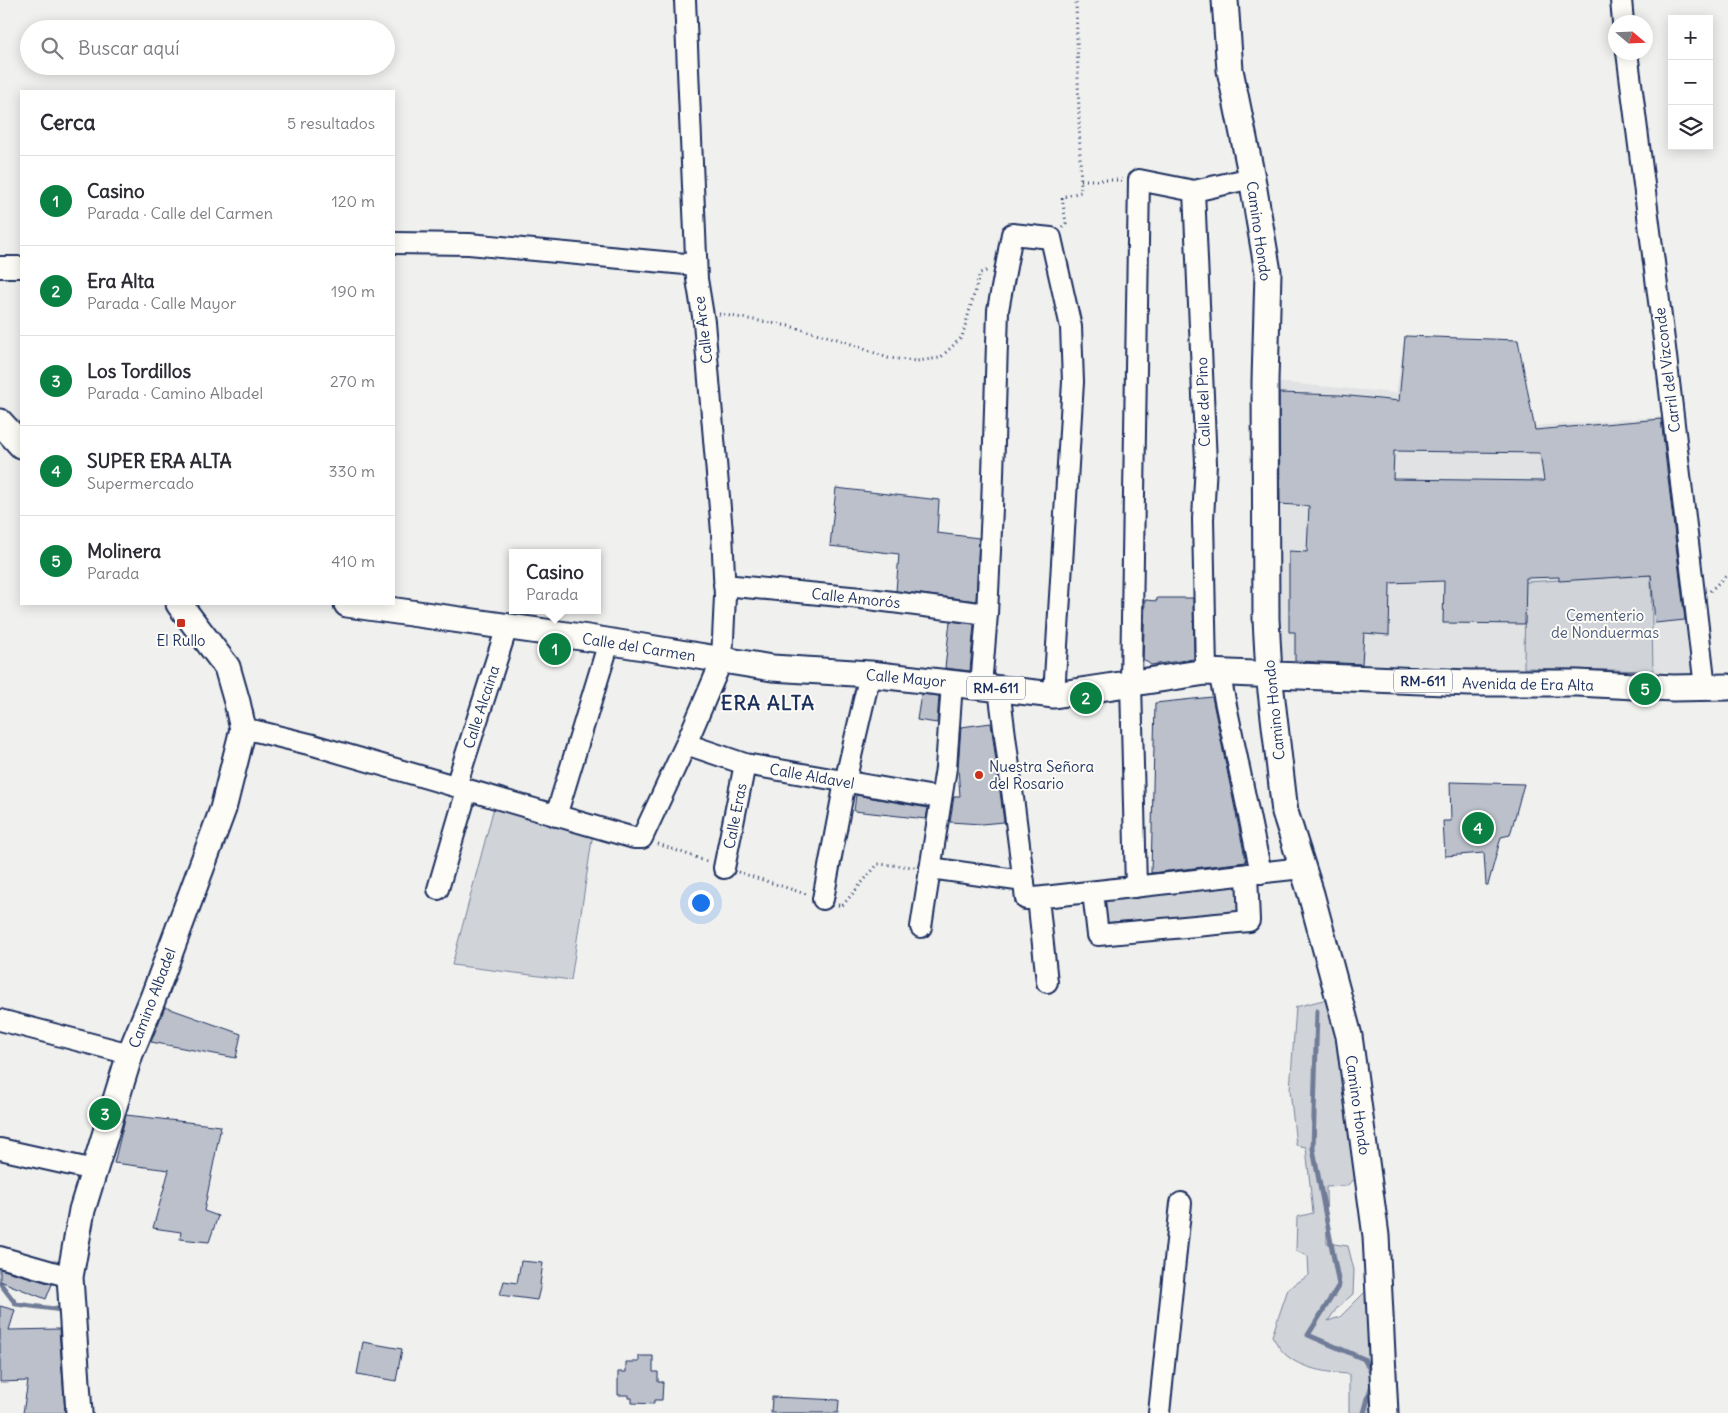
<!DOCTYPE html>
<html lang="es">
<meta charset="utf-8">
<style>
:root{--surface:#fff;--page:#f7f7f7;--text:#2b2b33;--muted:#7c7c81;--line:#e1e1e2;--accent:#0b8043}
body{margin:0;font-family:Delius,sans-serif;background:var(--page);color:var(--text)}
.controls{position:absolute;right:15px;top:15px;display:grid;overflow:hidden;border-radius:0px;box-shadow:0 2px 12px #0003}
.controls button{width:45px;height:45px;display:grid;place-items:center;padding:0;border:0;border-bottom:1px solid var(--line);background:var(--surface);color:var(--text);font:25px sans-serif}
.compass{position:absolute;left:1608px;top:15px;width:45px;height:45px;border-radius:50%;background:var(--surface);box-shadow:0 2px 12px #0003;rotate:109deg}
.you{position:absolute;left:700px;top:902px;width:18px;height:18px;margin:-12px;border:4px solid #fff;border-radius:50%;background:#1a73e8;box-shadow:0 0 0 8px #1a73e833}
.badge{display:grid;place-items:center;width:32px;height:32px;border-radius:50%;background:var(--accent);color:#fff;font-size:16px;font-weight:700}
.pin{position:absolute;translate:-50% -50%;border:2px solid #fff;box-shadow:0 1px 5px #0006}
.popup{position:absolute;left:509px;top:549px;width:92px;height:65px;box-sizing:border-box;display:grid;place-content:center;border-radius:0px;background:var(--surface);filter:drop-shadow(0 1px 4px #0005);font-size:16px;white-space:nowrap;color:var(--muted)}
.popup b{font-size:19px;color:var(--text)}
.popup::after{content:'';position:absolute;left:50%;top:100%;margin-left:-10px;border:10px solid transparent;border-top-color:var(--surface)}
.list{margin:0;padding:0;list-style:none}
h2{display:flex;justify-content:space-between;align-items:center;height:65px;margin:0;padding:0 20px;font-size:21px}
h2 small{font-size:16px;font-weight:400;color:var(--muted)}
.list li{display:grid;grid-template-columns:32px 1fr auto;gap:15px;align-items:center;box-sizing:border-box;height:90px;padding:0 20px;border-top:1px solid var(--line)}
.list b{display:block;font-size:19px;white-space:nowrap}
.list p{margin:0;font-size:16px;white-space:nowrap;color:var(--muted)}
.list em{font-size:16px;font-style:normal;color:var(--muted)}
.icon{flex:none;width:28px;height:28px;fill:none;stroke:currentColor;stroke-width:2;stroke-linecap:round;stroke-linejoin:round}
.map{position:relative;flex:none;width:1728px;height:1413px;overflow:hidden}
.search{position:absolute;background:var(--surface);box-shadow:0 2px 12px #0003;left:20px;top:20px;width:375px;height:55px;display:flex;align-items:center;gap:12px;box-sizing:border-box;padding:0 18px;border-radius:28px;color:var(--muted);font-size:19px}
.panel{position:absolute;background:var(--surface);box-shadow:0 2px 12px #0003;left:20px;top:90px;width:375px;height:515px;border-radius:0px}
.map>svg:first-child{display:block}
.built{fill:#e0e2e3}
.green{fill:#d0d3d8;stroke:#76819b}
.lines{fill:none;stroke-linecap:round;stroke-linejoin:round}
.stream{stroke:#6f7b97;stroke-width:5}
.building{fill:#bbc0ca;stroke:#1b2f5e;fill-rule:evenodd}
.minor-casing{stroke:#1b2f5e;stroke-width:24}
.major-casing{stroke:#1b2f5e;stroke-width:29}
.path{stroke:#1b2f5e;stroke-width:3;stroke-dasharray:1 4;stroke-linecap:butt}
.minor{stroke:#fdfcf7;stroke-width:20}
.major{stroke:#fdfcf7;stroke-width:25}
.poi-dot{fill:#c8321e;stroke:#fdfcf7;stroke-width:2}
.labels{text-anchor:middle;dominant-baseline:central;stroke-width:4;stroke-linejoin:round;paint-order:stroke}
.shield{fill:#fdfcf7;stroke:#5f6c8c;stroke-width:1}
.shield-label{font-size:14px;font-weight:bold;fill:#1b2f5e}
.street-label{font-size:15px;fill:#1b2f5e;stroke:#fdfcf7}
.park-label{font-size:15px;fill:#48587c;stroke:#fdfcf7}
.poi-label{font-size:15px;fill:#1b2f5e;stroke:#fdfcf7}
.district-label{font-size:20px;font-weight:bold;letter-spacing:1px;fill:#1b2f5e;stroke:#fdfcf7}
</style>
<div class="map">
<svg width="1728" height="1413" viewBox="0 0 1728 1413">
<rect width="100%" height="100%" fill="#f0f0ee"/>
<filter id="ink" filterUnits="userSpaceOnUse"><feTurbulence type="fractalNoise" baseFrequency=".02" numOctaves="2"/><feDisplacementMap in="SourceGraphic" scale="10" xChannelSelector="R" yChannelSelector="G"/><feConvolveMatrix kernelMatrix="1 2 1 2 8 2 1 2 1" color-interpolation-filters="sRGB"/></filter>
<g filter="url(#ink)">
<!-- built -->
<path class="built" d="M1405,336L1518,340L1534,426L1670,416L1700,687L1269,674L1265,381L1396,393Z"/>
<!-- green -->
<path class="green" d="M1651,575L1653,671L1524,668L1525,582Z
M494,807L593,833L571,980L452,965Z
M1238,885L1237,912L1100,923L1099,897Z
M1327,999L1346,1070L1348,1122L1357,1136L1362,1174L1346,1186L1326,1187L1327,1243L1348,1246L1354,1270L1353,1294L1337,1308L1328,1321L1340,1317L1367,1290L1381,1413H1349V1374C1329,1373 1301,1369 1286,1355C1280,1350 1276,1342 1272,1336L1288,1289L1309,1275L1308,1256L1296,1251L1297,1217L1313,1213L1306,1147L1296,1145L1290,1090L1296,1007Z"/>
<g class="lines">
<!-- stream -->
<path class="stream" d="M1317,1011L1313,1149L1339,1285L1308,1335L1364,1359L1374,1377L1364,1413
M0,1283L16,1304L62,1310"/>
</g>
<!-- building -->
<path class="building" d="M1405,336L1518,340L1535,430L1661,419L1685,620L1655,623L1651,575L1559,581V577L1526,578L1525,624L1443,623L1444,581L1390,583L1389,635L1364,633L1362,664L1295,661V632H1289V551L1307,552L1309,506L1280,504L1279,393L1340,395L1399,401ZM1394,451L1540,453L1544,481L1393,479Z
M836,488L939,500L937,533L979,538L976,601L896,591L899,554L830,546Z
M1157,598H1193L1194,659L1151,665L1143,659L1145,600L1157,601Z
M950,621L974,624L970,671L945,668Z
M921,694L939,696L937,723L917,720Z
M1212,697L1246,862L1151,873L1155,703Z
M991,723L1004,822L981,824L950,822L954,796H960L958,768L961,727Z
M1450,782L1524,784L1510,835L1501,837L1488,885H1486L1484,853L1445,856L1443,821H1451Z
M856,795L928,808L926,819L854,811Z
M165,1007L241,1034L236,1058L151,1042Z
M126,1115L221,1126L204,1211L218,1216L209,1242L180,1239L181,1232L153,1228L169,1170L114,1163Z
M521,1261L543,1263L540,1284H541L537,1300L500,1295L504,1281L517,1283Z
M0,1269L52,1284L46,1299L0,1281Z
M0,1306L15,1310L9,1330L59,1329L65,1413H23L28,1381L0,1382Z
M363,1342L402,1349L396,1381L357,1374Z
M639,1356H653V1372H658V1382H663L662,1400H654V1404L632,1403V1398H628V1395H618V1372H626V1362H639Z
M772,1397L839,1400L838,1413H771Z"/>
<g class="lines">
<defs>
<path id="minor" d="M1621,0L1623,22
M1627,52L1665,348L1705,687
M394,243L469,244L696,265
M0,267H21
M724,585L861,598L987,614
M1206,672L1203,519L1206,463L1194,191L1252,178
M1219,672L1261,873
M981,686L987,614L992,508L998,310L1012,234L1051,238L1071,327L1073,382L1054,695
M999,689L1026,899L1302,868
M243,729L256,731L313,745L634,838H642L686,744L722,660L725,596L722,532L704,322L697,279L685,0
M686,744L745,764L940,798
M456,786L507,627
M556,816L609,642
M724,868L745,764
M930,868L1024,881
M1136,887L1131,683L1139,180L1194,191
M438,889L467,790
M1093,892L1098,935L1249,921L1247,874
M1038,898L1047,982
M823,899L845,782L870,674
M921,927L946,768L952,683
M0,1020L130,1054
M0,1149L94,1170
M0,1257L70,1277
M1159,1413L1181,1203"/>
<path id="major" d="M1225,0L1230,70L1252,178L1268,272L1265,381L1266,619L1269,674L1285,812L1311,894L1349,1036L1376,1236L1385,1413
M0,422L21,445
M347,604L588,638L772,668L870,674L1054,695L1206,672L1469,683H1577L1673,688L1728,687
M79,1413L70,1277L82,1210L130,1054L153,998L223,809L243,729L237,702L227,667L179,604"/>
</defs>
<!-- minor casing -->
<use href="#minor" class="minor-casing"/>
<!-- major casing -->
<use href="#major" class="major-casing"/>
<!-- path -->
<path class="path" d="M1081,180H1124
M1062,227L1066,223L1062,197L1081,192L1076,0
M719,314L789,326L841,340L888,358L917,361L940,358L962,337L980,273L989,270
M1710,591L1728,574
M658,844L709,862
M738,872L806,894
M838,905L842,906L878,864L915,867"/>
<!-- minor -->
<use href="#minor" class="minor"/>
<!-- major -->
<use href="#major" class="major"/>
</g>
</g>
<!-- markers -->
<g class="poi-dot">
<rect x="176" y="618" width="10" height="10" rx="2.5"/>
<circle cx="979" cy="775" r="5"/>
</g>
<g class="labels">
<!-- shield labels -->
<g class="shield">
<rect x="1394" y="669.5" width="58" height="23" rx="4"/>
<rect x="967" y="676.5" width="58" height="23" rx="4"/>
</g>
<g class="shield-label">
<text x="1423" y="681">RM-611</text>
<text x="996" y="688">RM-611</text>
</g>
<!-- street labels -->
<g class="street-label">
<text transform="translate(1259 231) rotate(82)">Camino Hondo</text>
<text transform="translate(703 330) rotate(-97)">Calle Arce</text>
<text transform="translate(1667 370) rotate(-97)">Carril del Vizconde</text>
<text transform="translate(1203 402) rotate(-92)">Calle del Pino</text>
<text transform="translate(856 598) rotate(6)">Calle Amorós</text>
<text transform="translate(639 647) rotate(9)">Calle del Carmen</text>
<text transform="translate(906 678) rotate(5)">Calle Mayor</text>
<text transform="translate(1528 684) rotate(1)">Avenida de Era Alta</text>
<text transform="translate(481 707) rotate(-72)">Calle Alcaina</text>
<text transform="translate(1274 710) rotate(-96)">Camino Hondo</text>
<text transform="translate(812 776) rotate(10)">Calle Aldavel</text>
<text transform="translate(735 816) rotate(-79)">Calle Eras</text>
<text transform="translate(152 998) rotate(-69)">Camino Albadel</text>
<text transform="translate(1358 1105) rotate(82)">Camino Hondo</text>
</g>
<!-- park labels -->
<g class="park-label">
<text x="1605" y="615">Cementerio<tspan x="1605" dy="17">de Nonduermas</tspan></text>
</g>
<!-- poi labels -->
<g class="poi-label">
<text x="181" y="640">El Rullo</text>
<text x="989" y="766" text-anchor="start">Nuestra Señora<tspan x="989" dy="17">del Rosario</tspan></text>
</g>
<!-- district labels -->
<g class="district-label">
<text x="768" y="702">ERA ALTA</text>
</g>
</g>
</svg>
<div class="controls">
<button>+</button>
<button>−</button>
<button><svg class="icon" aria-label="layers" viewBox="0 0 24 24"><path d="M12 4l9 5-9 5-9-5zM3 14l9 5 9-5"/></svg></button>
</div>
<svg class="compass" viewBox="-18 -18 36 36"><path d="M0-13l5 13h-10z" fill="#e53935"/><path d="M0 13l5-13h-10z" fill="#7c7c81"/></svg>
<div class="you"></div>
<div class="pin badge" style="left:555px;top:649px">1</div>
<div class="popup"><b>Casino</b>Parada</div>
<div class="pin badge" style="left:1086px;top:698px">2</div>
<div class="pin badge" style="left:105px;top:1114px">3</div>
<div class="pin badge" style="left:1478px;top:828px">4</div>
<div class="pin badge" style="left:1645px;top:689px">5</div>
<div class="search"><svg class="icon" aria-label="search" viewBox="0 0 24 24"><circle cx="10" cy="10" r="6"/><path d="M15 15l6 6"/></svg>Buscar aquí</div>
<section class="panel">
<h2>Cerca<small>5 resultados</small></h2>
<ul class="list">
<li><span class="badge">1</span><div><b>Casino</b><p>Parada · Calle del Carmen</p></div><em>120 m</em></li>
<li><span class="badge">2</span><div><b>Era Alta</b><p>Parada · Calle Mayor</p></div><em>190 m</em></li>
<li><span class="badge">3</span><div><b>Los Tordillos</b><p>Parada · Camino Albadel</p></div><em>270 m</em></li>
<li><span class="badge">4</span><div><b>SUPER ERA ALTA</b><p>Supermercado</p></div><em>330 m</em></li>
<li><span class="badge">5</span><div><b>Molinera</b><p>Parada</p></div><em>410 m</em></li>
</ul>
</section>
</div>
